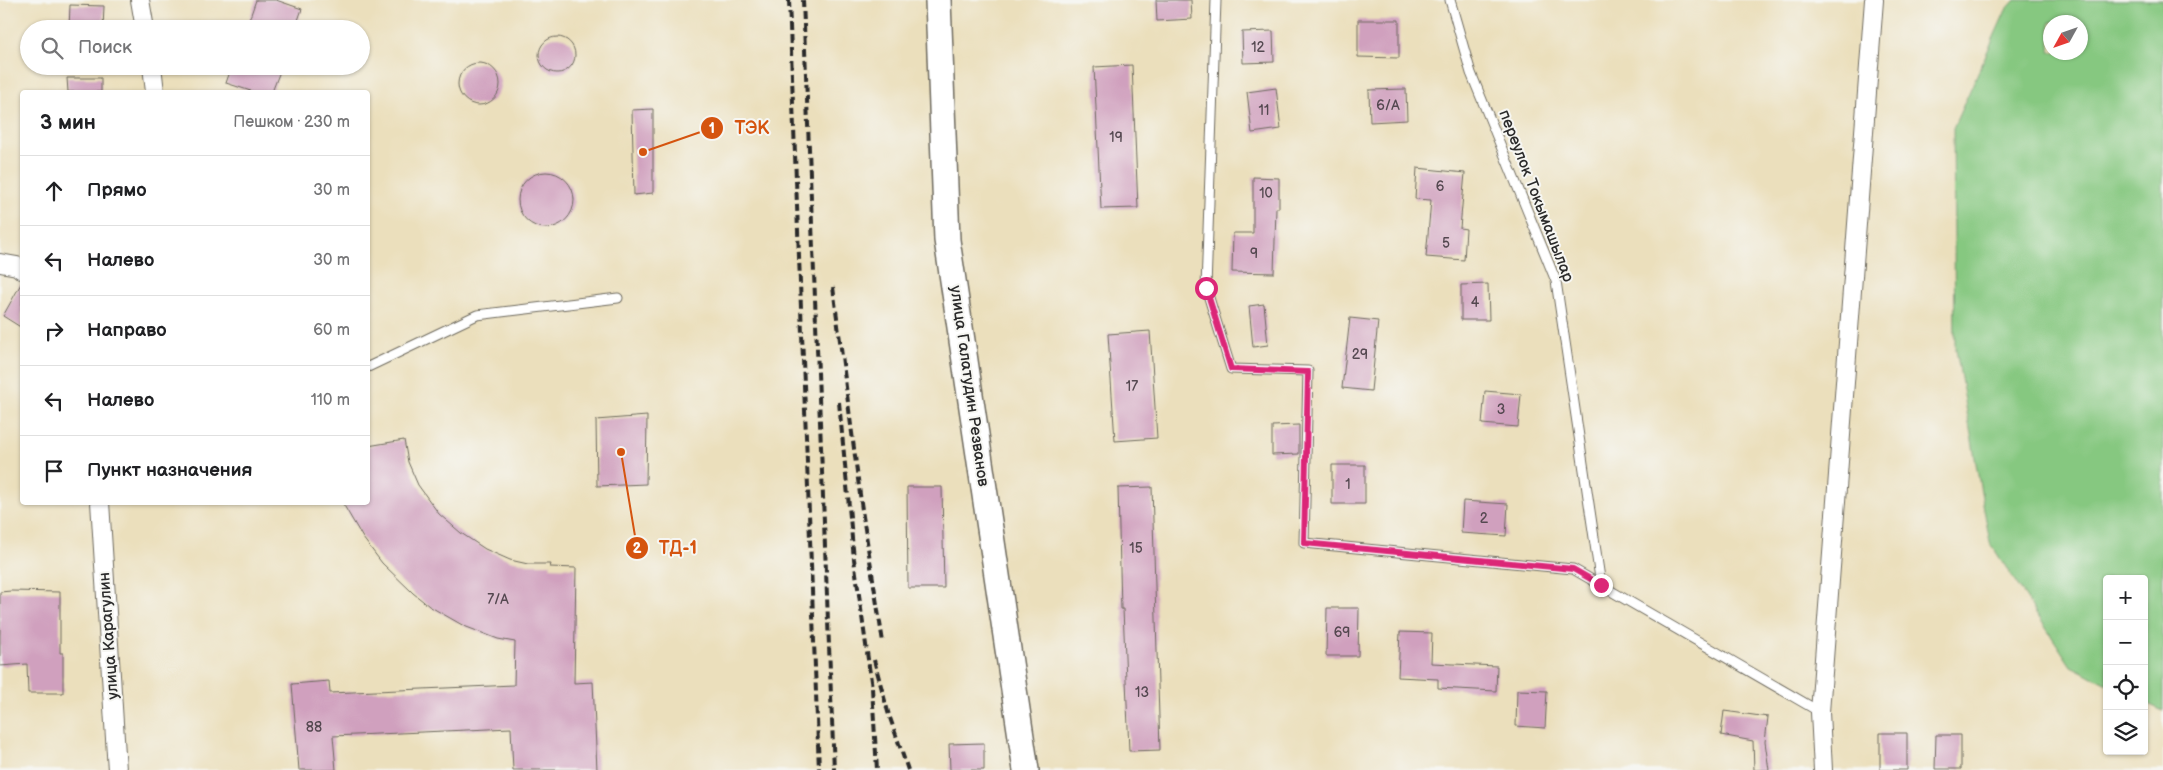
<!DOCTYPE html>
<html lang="ru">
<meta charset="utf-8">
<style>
:root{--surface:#fff;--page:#f6f6f6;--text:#202124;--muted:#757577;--line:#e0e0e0}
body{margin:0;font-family:"Balsamiq Sans",sans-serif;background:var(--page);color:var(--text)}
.controls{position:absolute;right:15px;bottom:15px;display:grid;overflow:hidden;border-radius:5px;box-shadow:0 1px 4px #0004}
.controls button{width:45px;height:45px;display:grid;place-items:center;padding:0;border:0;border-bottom:1px solid var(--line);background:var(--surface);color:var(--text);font:25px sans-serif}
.compass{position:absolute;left:2043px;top:15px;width:45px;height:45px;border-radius:50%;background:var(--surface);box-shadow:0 1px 4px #0004;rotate:230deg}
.stop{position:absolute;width:15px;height:15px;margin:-11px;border:4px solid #db2777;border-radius:50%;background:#fff}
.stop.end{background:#db2777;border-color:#fff;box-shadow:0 1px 5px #0008}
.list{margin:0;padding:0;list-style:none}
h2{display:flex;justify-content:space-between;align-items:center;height:65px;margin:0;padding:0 20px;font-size:21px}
h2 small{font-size:16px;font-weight:400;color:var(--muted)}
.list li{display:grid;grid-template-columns:32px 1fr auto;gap:15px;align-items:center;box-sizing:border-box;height:70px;padding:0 20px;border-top:1px solid var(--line)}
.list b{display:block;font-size:19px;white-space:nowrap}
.list em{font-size:16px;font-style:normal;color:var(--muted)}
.icon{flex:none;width:28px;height:28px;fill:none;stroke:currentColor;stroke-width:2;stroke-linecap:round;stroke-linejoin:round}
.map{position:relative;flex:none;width:2163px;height:770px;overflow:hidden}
.search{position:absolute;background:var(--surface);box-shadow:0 1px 4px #0004;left:20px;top:20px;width:350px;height:55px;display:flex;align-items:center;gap:12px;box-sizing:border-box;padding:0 18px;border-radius:28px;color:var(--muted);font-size:19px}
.panel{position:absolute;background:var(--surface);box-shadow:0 1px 4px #0004;left:20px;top:90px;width:350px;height:415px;border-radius:5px}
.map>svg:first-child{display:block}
.green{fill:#86c880;stroke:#587a56;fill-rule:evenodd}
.building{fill:#d0a0be}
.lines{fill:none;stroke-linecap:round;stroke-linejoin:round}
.lane-casing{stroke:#6e6a5e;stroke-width:11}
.street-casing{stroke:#6e6a5e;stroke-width:20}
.secondary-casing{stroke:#6e6a5e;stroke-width:28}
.lane{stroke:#fff;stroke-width:9}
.street{stroke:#fff;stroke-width:18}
.secondary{stroke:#fff;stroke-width:25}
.rail{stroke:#2b2b2b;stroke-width:4;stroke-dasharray:8 4;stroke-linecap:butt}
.route{stroke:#db2777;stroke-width:6}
.labels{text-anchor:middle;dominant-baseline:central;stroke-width:4;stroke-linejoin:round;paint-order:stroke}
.number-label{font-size:14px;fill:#544850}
.street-label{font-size:16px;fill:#2b2b2b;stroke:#f6f6f2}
.leader{fill:none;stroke:#d5540f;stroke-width:2}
.callout-dot{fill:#d5540f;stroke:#f6f6f2;stroke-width:2}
.mark-label{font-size:15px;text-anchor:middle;font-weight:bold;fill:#fff}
.callout-label{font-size:18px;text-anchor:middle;font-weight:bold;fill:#d5540f;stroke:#f6f6f2;stroke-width:4;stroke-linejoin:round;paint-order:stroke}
</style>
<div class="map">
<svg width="2163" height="770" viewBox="0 0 2163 770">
<rect width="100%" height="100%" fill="#f6f6f2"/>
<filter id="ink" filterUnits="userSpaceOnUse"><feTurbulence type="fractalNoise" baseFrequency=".02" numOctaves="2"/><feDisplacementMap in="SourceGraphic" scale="10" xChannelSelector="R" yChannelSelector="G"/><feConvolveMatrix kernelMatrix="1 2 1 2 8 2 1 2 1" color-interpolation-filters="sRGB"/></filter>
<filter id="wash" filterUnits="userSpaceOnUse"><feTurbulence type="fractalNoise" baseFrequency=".0096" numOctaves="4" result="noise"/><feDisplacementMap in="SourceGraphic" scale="20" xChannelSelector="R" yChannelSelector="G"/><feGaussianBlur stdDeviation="1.12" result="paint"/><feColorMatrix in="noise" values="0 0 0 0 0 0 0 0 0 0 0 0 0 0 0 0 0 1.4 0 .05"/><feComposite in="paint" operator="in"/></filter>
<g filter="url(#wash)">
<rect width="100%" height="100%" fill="#ebdfbc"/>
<!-- green -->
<path class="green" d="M2015,0H2163V711L2144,702V579H2107V684L2071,666L1990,543L1955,344L1953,128L2006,10ZM2050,22H2080V52H2050Z"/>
<g id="blocks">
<!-- building -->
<path class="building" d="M256,0H276L302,9L295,29H246Z
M1156,0H1191L1192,19L1157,21Z
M70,5L104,6L103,29H69Z
M1358,20H1399V58L1358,57Z
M1273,31L1274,62L1243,63L1242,32Z
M539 55a18 18 0 1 1 36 0a18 18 0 1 1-36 0Z
M458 84a21 21 0 1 1 42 0a21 21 0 1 1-42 0Z
M1132,65L1138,208L1101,209L1094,67Z
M232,66H282L272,92H254L226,83Z
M67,78H101V92H68Z
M1276,88L1281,129L1252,133L1247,92Z
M1406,89L1407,120L1370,122L1369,90Z
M653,109V193L634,195L632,110Z
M1417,168L1465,173L1460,228L1466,229L1464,260L1426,257L1431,200L1415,199Z
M518 200a28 28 0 1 1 56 0a28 28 0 1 1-56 0Z
M1253,177L1279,178V208H1276L1274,273L1232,272L1233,233H1253Z
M22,282V328L3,316Z
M1488,284L1489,320H1461V285Z
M1264,304L1268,345L1253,347L1249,306Z
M1350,318L1378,321L1371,391L1342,388Z
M1150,331L1157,438L1115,441L1108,334Z
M1485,391L1521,394L1518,427L1482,424Z
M647,416L646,484L597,486L596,420Z
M1299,425V454L1272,455V426Z
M404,440L408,462L418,485L439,514L461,533L485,549L510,560L528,564H551L550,567L576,568L574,683L593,682L597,770H513L511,728L333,736L336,770H299L292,684L329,681L330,693L514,685L515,642L498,639L464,626L429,606L413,593L382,563L363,538L342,502H368V446Z
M1332,465H1365V504H1332Z
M907,487H942L944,588H908Z
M1152,487L1160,750L1129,751L1123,609H1121L1118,488Z
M1463,501L1508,504L1506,536L1461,533Z
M11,591L60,592V653H63V693H28L27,664L0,666V592Z
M1327,608H1359L1358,656H1326Z
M1400,632L1432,633L1431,663L1497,666L1496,691L1438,688V679L1398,677Z
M1517,690L1547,691L1545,728L1516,726Z
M1724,711L1768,717L1765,742L1769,770H1754L1753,741L1721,735Z
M1880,733H1907V770H1880Z
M1936,735H1961V769H1935Z
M984,743V770H950L949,744Z"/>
</g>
</g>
<g filter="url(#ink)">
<use href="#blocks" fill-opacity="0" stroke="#6e6a5e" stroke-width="1"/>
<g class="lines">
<defs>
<path id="lane" d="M1216,0L1206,288L1231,369L1308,371L1304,543L1573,569L1820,712
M1450,0L1471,73L1556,281L1601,585
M368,367L477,315L618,298"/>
<path id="street" d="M140,0L145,29
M152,66L155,92
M0,263L17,266L22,270
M100,502L117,770
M1823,770L1820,712L1874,0"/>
<path id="secondary" d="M938,0L947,240L1026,770"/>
</defs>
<!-- lane casing -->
<use href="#lane" class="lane-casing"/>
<!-- street casing -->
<use href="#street" class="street-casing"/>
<!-- secondary casing -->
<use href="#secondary" class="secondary-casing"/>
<!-- lane -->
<use href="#lane" class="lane"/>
<!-- street -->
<use href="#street" class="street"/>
<!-- secondary -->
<use href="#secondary" class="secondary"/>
<!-- rail -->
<path class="rail" d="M789,0L819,770
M803,0L834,770
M833,287L862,510L883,642
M839,402L854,559L872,688L877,770
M874,660L888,712L908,770"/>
</g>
</g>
<g class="lines" filter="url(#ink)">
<!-- route -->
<path class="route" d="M1206,288L1231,369L1308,372L1304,543L1573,569L1601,585"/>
</g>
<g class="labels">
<!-- number labels -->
<g class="number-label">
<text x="1258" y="47">12</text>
<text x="1388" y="105">6/А</text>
<text x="1264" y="110">11</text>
<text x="1116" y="137">19</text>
<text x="1440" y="186">6</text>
<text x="1266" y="193">10</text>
<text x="1446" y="243">5</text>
<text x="1254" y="253">9</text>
<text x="1475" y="302">4</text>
<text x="1360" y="354">29</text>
<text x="1132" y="386">17</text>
<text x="1501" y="409">3</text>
<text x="1348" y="484">1</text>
<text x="1484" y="518">2</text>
<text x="1136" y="548">15</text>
<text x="498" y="599">7/А</text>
<text x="1342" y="632">69</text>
<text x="1142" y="692">13</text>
<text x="314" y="727">88</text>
</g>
<!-- street labels -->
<g class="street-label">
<text transform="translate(1536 196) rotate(69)">переулок Токымашылар</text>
<text transform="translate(969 386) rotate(82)">улица Галатудин Резванов</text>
<text transform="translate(109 636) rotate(-94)">улица Карагулин</text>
</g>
</g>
<!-- callouts -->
<path class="leader" d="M643 152L712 128M621 452L637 548"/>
<g class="callout-dot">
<circle cx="643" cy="152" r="5"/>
<circle cx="621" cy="452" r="5"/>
<circle cx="712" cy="128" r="12"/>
<circle cx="637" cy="548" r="12"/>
</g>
<g class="mark-label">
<text x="712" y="133">1</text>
<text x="637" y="553">2</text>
</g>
<g class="callout-label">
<text x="752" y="134">ТЭК</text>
<text x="678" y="554">ТД-1</text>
</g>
</svg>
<div class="controls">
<button>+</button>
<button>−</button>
<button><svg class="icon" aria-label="locate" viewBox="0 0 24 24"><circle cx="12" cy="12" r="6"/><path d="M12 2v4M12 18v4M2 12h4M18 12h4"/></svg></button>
<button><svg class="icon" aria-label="layers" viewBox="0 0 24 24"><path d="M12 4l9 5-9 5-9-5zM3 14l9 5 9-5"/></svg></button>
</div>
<svg class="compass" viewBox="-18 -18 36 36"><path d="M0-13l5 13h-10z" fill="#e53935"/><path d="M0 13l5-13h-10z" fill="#757577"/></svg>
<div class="stop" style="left:1206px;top:288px"></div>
<div class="stop end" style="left:1601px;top:585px"></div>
<div class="search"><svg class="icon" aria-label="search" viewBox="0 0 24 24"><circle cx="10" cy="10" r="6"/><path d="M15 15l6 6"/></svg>Поиск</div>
<section class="panel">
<h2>3 мин<small>Пешком · 230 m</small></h2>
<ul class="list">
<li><svg class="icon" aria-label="ahead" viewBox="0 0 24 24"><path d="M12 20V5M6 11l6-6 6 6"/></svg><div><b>Прямо</b></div><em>30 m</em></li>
<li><svg class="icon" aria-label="left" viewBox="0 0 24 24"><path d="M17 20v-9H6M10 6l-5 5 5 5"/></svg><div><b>Налево</b></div><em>30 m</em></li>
<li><svg class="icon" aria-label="right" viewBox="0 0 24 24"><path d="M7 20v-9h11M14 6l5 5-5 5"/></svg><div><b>Направо</b></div><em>60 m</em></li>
<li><svg class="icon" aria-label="left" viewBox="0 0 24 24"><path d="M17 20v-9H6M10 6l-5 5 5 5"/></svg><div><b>Налево</b></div><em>110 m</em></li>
<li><svg class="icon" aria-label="arrive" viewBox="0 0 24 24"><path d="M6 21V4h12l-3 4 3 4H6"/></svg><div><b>Пункт назначения</b></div></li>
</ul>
</section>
</div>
